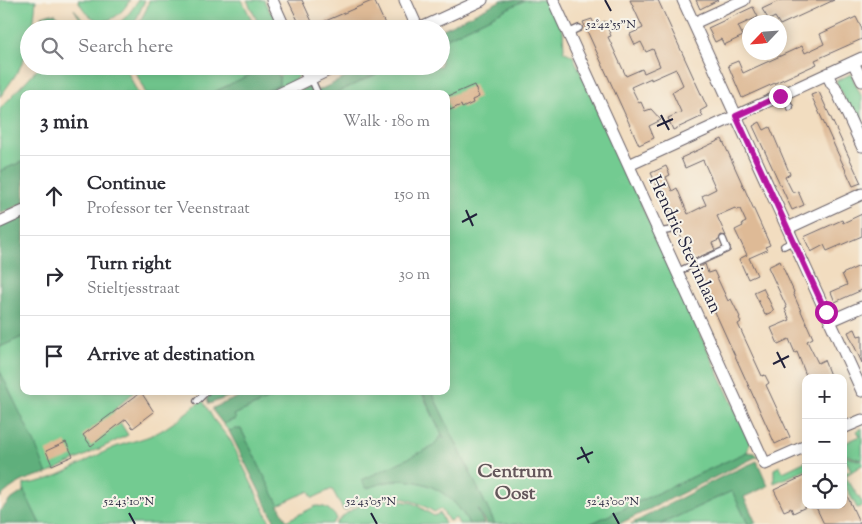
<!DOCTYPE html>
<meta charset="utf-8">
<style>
:root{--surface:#fff;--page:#f2f2f3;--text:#2b2b33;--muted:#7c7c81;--line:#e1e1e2}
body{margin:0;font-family:"Sorts Mill Goudy",serif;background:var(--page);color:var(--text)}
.controls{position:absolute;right:15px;bottom:15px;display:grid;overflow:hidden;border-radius:10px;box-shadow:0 2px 12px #0003}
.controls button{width:45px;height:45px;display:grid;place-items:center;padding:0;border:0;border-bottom:1px solid var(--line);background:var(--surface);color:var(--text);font:25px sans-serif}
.compass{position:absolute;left:742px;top:15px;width:45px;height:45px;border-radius:50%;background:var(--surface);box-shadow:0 2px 12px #0003;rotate:244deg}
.stop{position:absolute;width:15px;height:15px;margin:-11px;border:4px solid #b5179e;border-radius:50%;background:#fff}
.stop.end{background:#b5179e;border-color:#fff;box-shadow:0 1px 5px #0008}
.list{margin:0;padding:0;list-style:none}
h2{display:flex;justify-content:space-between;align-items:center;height:65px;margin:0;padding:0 20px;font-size:21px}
h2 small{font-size:16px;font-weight:400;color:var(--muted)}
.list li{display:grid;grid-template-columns:32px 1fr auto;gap:15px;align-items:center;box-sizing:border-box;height:80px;padding:0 20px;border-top:1px solid var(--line)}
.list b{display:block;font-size:19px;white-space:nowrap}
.list p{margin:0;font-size:16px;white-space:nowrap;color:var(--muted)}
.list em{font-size:16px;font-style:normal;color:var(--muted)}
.icon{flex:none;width:28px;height:28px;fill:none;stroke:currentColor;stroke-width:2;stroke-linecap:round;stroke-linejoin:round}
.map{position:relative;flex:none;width:862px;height:524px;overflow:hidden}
.search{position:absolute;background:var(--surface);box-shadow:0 2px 12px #0003;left:20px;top:20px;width:430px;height:55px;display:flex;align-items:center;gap:12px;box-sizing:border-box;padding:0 18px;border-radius:28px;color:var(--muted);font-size:19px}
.panel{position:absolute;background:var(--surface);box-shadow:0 2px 12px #0003;left:20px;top:90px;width:430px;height:305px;border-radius:10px}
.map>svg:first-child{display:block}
.green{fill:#73cb91;stroke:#4a7666}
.forest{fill:#5eaf7b;stroke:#40685b}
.building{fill:#deba96}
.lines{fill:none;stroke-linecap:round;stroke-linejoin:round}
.lane-casing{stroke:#6b636a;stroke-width:8}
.street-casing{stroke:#6b636a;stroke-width:13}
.lane{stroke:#fff;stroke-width:5.5}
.street{stroke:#fff;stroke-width:11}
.route{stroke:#b5179e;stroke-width:6}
.ticks{fill:none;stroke:#22223b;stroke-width:2}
.labels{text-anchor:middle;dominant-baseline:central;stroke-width:4;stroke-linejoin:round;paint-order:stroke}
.street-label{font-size:18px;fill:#22223b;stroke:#f7f3e8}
.neighbourhood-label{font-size:19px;font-weight:bold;fill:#64575b;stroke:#f7f3e8}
.ticks-label{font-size:12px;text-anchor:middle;fill:#22223b;stroke:#f7f3e8;stroke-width:4;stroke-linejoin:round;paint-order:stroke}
</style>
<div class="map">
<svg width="862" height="524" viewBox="0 0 862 524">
<rect width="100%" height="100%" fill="#f7f3e8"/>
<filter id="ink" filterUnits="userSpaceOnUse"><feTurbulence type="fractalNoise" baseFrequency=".02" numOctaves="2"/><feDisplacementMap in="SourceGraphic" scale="10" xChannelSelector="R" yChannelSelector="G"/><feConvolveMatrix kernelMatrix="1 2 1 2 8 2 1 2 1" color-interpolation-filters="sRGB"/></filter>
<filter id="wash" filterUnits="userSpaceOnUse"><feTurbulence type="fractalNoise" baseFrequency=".0096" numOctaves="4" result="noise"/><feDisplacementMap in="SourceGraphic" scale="20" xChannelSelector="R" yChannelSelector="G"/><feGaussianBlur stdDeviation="1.12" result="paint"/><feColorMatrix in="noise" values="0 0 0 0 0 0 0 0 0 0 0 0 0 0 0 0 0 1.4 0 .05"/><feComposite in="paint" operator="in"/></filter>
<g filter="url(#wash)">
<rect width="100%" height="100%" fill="#f2ddc0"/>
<!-- green -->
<path class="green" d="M0,0H36L33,29H29C29,60 17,73 0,97Z
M78,0H130C115,26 92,29 78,0Z
M138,0H145L132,29H86L74,9C80,16 86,24 95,27C114,35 130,14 138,0Z
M149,0H242L256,29H136L147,8Z
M247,0H264L270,12L275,14L276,18L275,23L277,29H261Z
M525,0H549L563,31L564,49L563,51L573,56L750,442L747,452L590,524H495L431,391H446V94H334L393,66H441V41Z
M40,66H125L138,94H24V161L0,171V109Z
M133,66H268L210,94H146Z
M279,66H299L300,74C296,83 269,94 259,94L279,85V77L282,72Z
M851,74L862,98V137L836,81Z
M24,336V391H135L113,411L128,435L47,474L0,377V347Z
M286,391H421L442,435L432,447L363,480L367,488C375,486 384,482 393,481C426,477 455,495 469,524H459L456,518L449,521L441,509L434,512C406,493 373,491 344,511L332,489L313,498L309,491L278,505L241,429L229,431L223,424L236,419L234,415Z
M201,401H203L214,420L231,441L271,524H40L24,491V484C57,482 84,460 113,448C130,441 148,439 164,429C177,421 189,410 201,401Z
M862,428V460L843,454V444L860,436L857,431Z
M843,456L862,461V465L845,476L862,502V506L857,508L843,481V473L851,470Z
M806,461V470L774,483V469L780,466L783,472Z
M732,491L748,524H661Z
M388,499L413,503L434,516L440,513L445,524H335C349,508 368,500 388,499Z
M316,506C327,506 330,510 337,518L332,524H288L286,521Z"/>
<!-- forest -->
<path class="forest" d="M502,0H525L441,41V30Z
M51,13L56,14L60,18V23L56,29H40L42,16Z
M268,66H274L279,77V85L259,94H210Z
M370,66H393L334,94H294L311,84L315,92Z
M24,161V203L0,214V171Z
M24,214V336L0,347V225Z
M0,371L35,444L47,474C30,476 11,485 0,498Z
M211,391H244L209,404L207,398Z
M252,391H286L234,415L236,419L223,424L213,411V408Z
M422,391H431L495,524H486L477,508L484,524H469C455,495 426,477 393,481C384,482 375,486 366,488L362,480L432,447L442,435L444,439Z
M234,429H241L288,524H276L229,431Z
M747,452L755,453L758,456L619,524H590Z
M757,461L768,486L744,497L756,523L748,524L732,491L661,524H631L725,475Z
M24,491L40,524H0V511L9,501Z"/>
<g id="blocks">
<!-- building -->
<path class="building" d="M288,0H302L314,26L374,0L385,24L374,29H302Z
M630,0H658L707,107L700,111L703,116L673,130L668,118L681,112L672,92L683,85L676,69L651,80V78L631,87L639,103L641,102L645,111L651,109L661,120L649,126L654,138L639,145L583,22L592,19L595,26L605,21L611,36L608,37L626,76L642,69L644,73L660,66L653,49L646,52L641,42L635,45L630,34L643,28Z
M696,0H718L700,9Z
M781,0H834L780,25L775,17L769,20L762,9Z
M753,7L758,17L738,26L743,36L724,45L721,39L715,42L708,28Z
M856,17L862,29V39L815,60L817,64L742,98L728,65L738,61L743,73L802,46L805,53L824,44L820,34Z
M474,85L479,97L472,100L473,103L462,108L461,105L450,110L446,97Z
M819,92L861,183L853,186L811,95Z
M760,122L764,130L770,127L790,174L785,177L793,193L798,191L804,205L792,210L753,126Z
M722,139L770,245L765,247L767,250L749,258L757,275L748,279L739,259L747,255L735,230L743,226L742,224L746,222L740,209L736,210L735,208L717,216L726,236L721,235L719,240L712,243L715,250L692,260L651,173L666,166L670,175L666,177L672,191L677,188L688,214L706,205L702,196L716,189L703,160L685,168L681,158Z
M862,214V236L827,251L824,245L811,252L804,237L842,220L843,223Z
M780,261L794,292L793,293L813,338L807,341L818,363L824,360L831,378H807L797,352L795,353L789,339L778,344L771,328L790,320L785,309L787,308L768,267Z
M705,264L708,273L714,271L728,301L731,299L740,317L739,318L741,322L738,324L762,376L765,375L769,383L766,385L790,437L775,444L696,270Z
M862,265V290L835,302L831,292L847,285L842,274Z
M763,288L774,311L765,315L754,292Z
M855,329L858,336L862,335V363L848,332Z
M141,392L154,412L133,428L126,419L91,446L83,435Z
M66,442L73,456L52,465L46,451Z
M806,475V507L793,513L791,508L784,511L774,490Z
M843,487L860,524H824L815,505H843Z"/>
</g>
</g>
<g filter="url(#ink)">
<use href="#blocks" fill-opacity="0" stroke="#6b636a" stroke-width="1"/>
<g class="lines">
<defs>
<path id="lane" d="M568,33L579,28
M311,78L318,94
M784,94L790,107
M659,232L671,230
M784,246L794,241
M677,272L727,249L723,239
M197,401L207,391"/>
<path id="street" d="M272,0L285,29
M405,0L418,29
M553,0L765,464L806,446
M683,0L862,391
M694,23L744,0
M419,29L482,0
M853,62L862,81
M303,66L309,79
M827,74L832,84L835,87L862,146
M279,94L337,66
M629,165L862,58
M0,222L24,211
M788,228L862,194
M830,321L862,307
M843,428L862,420"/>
</defs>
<!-- lane casing -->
<use href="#lane" class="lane-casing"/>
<!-- street casing -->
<use href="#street" class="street-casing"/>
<!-- lane -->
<use href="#lane" class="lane"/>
<!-- street -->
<use href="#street" class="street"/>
</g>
</g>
<g class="lines" filter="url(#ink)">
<!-- route -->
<path class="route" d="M780,96L736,116L826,312"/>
</g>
<!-- ticks -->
<path class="ticks" d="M605,0L611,11M661,115L669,130M657,126L673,119M466,210L473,226M462,222L477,214M777,352L785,368M773,364L789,356M581,447L589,463M577,459L593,452M129,513L135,524M371,513L377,524M613,513L619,524"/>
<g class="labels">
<!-- street labels -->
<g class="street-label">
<text transform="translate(684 245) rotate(65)">Hendric Stevinlaan</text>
</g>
<!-- neighbourhood labels -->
<g class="neighbourhood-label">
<text x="515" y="472">Centrum<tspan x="515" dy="22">Oost</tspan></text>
</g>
</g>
<g class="ticks-label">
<text x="611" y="28">52°42'55"N</text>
<text x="129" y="505">52°43'10"N</text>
<text x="371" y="505">52°43'05"N</text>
<text x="613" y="505">52°43'00"N</text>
</g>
</svg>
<div class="controls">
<button>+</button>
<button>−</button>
<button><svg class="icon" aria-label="locate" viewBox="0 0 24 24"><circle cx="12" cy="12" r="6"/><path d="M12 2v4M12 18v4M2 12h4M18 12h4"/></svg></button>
</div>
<svg class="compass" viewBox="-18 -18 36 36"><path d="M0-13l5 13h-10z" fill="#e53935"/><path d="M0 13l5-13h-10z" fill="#7c7c81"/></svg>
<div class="stop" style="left:826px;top:312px"></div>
<div class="stop end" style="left:780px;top:96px"></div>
<div class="search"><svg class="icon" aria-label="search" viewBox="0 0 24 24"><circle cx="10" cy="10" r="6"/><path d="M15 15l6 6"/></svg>Search here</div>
<section class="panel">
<h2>3 min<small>Walk · 180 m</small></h2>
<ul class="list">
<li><svg class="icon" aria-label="ahead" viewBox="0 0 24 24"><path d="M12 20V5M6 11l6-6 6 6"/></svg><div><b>Continue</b><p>Professor ter Veenstraat</p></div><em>150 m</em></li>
<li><svg class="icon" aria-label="right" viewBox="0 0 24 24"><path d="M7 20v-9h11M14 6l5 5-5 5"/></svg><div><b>Turn right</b><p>Stieltjesstraat</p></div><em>30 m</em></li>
<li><svg class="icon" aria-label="arrive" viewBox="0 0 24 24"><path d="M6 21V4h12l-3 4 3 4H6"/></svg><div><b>Arrive at destination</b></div></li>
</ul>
</section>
</div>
